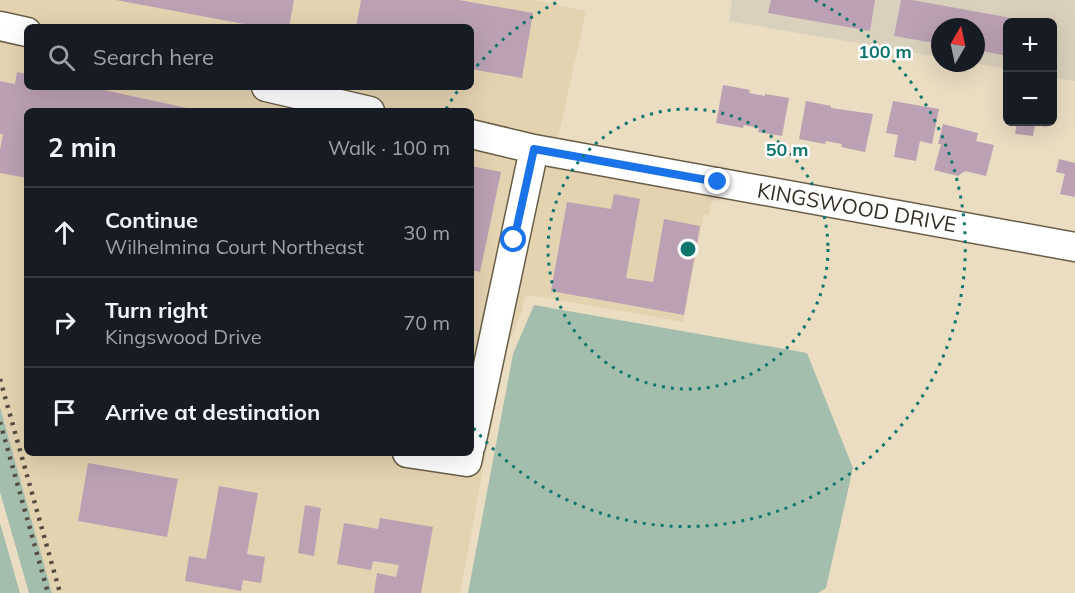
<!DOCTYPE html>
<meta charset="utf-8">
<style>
:root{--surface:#171b24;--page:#242831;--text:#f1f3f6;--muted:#9ea1a6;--line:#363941}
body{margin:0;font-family:Mulish,sans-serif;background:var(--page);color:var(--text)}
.controls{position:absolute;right:18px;top:18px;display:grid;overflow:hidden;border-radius:9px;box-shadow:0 6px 24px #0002}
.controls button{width:54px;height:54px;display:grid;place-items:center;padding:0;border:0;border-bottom:2px solid var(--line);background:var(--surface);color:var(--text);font:30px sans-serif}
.compass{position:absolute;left:931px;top:18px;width:54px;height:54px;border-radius:50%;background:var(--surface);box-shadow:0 6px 24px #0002;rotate:9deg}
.stop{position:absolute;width:18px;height:18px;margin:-14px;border:4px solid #1a73e8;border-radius:50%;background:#fff}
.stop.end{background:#1a73e8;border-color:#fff;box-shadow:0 2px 6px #0008}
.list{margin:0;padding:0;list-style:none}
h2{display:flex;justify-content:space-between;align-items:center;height:78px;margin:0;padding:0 24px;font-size:26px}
h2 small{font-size:20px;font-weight:400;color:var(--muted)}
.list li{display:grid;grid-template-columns:39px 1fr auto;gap:18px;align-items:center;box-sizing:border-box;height:90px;padding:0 24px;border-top:2px solid var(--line)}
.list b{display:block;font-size:22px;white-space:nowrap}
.list p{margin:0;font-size:20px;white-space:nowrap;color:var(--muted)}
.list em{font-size:20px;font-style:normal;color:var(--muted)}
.icon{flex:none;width:33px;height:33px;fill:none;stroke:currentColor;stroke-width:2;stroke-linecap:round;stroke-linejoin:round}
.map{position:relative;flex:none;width:1075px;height:593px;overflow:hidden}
.search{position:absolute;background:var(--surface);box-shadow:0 6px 24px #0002;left:24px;top:24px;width:450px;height:66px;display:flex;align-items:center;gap:15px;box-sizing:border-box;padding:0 21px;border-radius:9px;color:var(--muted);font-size:22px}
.panel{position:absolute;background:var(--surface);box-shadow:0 6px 24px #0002;left:24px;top:108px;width:450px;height:348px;border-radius:9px}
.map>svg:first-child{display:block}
.commercial{fill:#dad1bc}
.built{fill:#e4d3b1;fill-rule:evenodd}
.green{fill:#a4bead}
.building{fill:#bba1b3}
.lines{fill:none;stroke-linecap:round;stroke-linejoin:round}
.minor-casing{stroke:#685d45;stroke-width:31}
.minor{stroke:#fff;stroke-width:28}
.rail{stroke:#544e40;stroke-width:4.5;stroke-dasharray:3 6;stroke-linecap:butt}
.route{stroke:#1a73e8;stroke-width:8}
.ring{fill:none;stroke:#0f766e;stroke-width:3;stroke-dasharray:3 6}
.labels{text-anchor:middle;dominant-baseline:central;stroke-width:5;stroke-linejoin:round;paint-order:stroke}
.street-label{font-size:21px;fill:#342f24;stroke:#fff}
.centre{fill:#0f766e;stroke:#fff;stroke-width:3}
.ring-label{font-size:18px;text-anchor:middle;font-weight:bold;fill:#0f766e;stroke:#fff;stroke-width:5;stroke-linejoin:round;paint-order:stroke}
</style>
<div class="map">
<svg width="1075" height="593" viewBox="0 0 1075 593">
<rect width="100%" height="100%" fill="#eaddc2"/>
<!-- commercial -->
<path class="commercial" d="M732,0H1075V81L1053,77L1052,22H1008L1007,69L972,63H976V27H940V57L729,21Z"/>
<!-- built -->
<path class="built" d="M0,0H534L586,11L557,142L527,136L471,398V111H27V453H459L456,471L474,475L541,161L714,192L709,215L704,214L683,322L536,296L525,297L521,314L505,352L460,593H52L0,407ZM27,27H471V87H27Z"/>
<!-- green -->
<path class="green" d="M534,305L807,353L853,468L826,588L818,593H468L513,354Z
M0,407L52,593H29L0,492Z
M0,523L20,593H0Z"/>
<!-- building -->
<path class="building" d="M116,0H294L289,27H260Z
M361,0H459L533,13L522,78L471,69V27H356Z
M771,0H875L870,31L768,13Z
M901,0H912L1033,22H1008V56L976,50V27H940V44L894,36Z
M17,72L27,74V87H90L201,111H27V178L0,173V150L3,134H0V81L15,84Z
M723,85L750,90L749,93L765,96V94L789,98L782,136L758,132L759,128L744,125L743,128L716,123Z
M806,101L831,106V108L873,114L865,152L841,147L842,144L826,141L825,144L799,139Z
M893,101L939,109L932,144L920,141L916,161L894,157L898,135L886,133Z
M1017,122H1048L1047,127L1035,125L1033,136L1015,134Z
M943,124L978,133L976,141L994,145L986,176L965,171L958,176L934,170L941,144H938Z
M1059,159L1075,163V197L1060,194L1065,174L1056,172Z
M471,166L501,172L480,272L471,270Z
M614,194L640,199L626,278L653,282L664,219L700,226L684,315L551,291L567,202L611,209Z
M88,463L178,479L167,537L78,521Z
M219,486L258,493L247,554L265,557L261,583L243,580L241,591L185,581L189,556L206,559Z
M305,505L321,508L314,556L298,553Z
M380,518L433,527L421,593H374L377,573L396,577L399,565L373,561L371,570L337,564L344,523L378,529Z"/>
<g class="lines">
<defs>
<path id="minor" d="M0,26L27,32
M266,87L370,111
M471,134L534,149L1075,247
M471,445L534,149
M407,453L467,462L469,453"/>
</defs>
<!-- minor casing -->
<use href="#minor" class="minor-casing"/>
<!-- minor -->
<use href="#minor" class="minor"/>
<!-- rail -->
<path class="rail" d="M0,379L60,593
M0,422L48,593"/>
</g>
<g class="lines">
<!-- route -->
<path class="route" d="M514,240L534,149L718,182"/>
</g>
<!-- distance rings -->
<g class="ring">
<circle cx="688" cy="249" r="140"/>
<path d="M446 109A279 279 0 0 1 459 89M471 73A279 279 0 0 1 561 0M815 0A279 279 0 1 1 471 425"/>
</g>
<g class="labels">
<!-- street labels -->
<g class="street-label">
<text transform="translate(857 207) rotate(10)">KINGSWOOD DRIVE</text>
</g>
</g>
<circle cx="688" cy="249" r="9" class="centre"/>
<g class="ring-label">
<text x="885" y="58">100 m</text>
<text x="787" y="156">50 m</text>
</g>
</svg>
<div class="controls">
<button>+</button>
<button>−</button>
</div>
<svg class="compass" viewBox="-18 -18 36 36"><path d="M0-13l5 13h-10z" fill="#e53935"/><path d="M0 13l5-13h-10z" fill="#9ea1a6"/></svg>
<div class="stop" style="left:514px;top:240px"></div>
<div class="stop end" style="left:718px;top:182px"></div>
<div class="search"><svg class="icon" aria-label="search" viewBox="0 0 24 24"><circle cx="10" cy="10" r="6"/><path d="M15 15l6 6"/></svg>Search here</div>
<section class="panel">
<h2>2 min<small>Walk · 100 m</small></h2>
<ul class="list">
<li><svg class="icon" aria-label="ahead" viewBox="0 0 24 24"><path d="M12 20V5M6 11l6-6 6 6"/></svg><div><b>Continue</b><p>Wilhelmina Court Northeast</p></div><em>30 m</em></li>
<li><svg class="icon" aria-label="right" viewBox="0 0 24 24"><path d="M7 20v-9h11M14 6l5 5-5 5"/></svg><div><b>Turn right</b><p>Kingswood Drive</p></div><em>70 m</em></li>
<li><svg class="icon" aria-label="arrive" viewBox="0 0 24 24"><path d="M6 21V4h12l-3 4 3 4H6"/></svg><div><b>Arrive at destination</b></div></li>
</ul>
</section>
</div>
